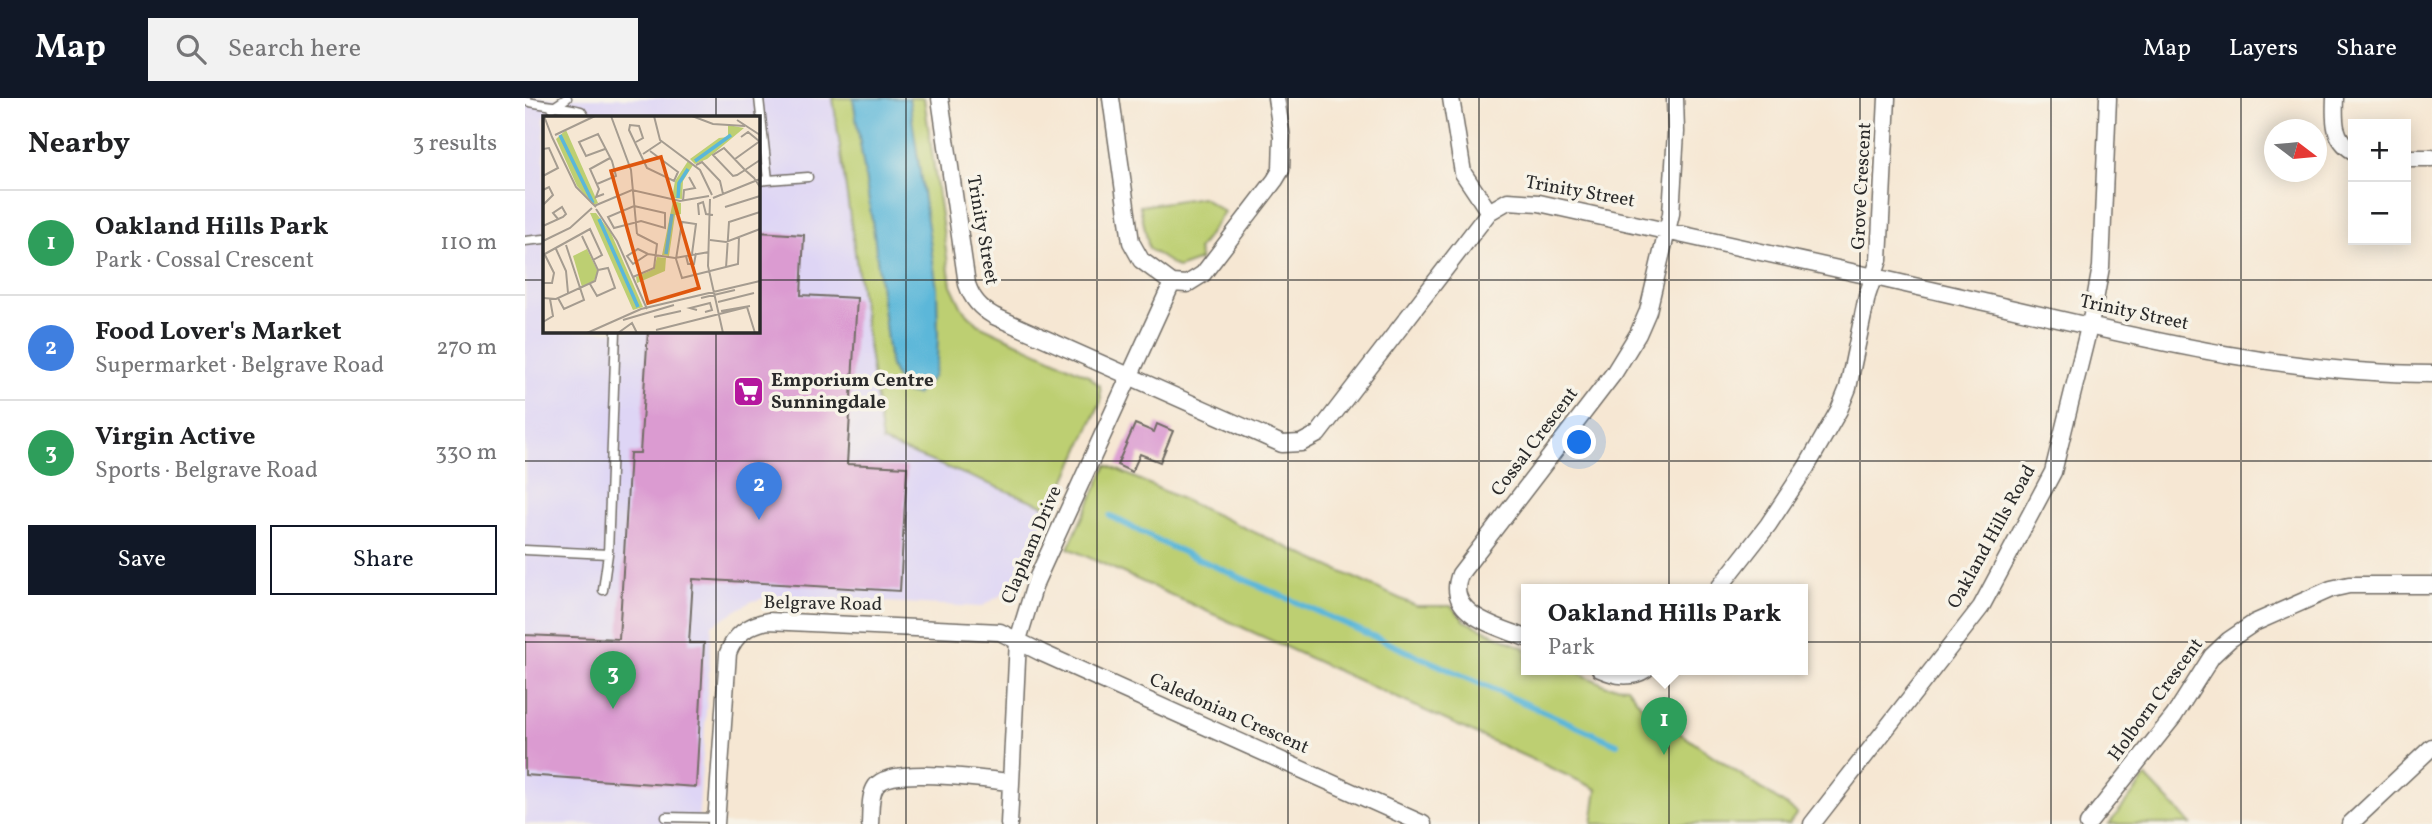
<!DOCTYPE html>
<meta charset="utf-8">
<style>
:root{--surface:#fff;--page:#f2f2f2;--text:#202124;--muted:#757577;--line:#e0e0e0;--accent:#111827}
body{margin:0;font-family:Vollkorn,serif;background:var(--page);color:var(--text)}
.controls{position:absolute;right:21px;top:21px;display:grid;overflow:hidden;border-radius:0px;box-shadow:0 4px 18px #0003}
.controls button{width:63px;height:63px;display:grid;place-items:center;padding:0;border:0;border-bottom:2px solid var(--line);background:var(--surface);color:var(--text);font:35px sans-serif}
.compass{position:absolute;left:1739px;top:21px;width:63px;height:63px;border-radius:50%;background:var(--surface);box-shadow:0 4px 18px #0003;rotate:106deg}
.you{position:absolute;left:1055px;top:345px;width:24px;height:24px;margin:-18px;border:5px solid #fff;border-radius:50%;background:#1a73e8;box-shadow:0 0 0 10px #1a73e833}
.badge{display:grid;place-items:center;width:46px;height:46px;border-radius:50%;background:var(--accent);color:#fff;font-size:23px;font-weight:700}
.pin{position:absolute;translate:-50% -58px;filter:drop-shadow(0 2px 4px #0008)}
.pin::after{content:'';position:absolute;top:37px;width:24px;height:21px;background:inherit;clip-path:polygon(0 0,100% 0,50% 100%)}
.popup{position:absolute;left:996px;top:486px;width:287px;height:91px;box-sizing:border-box;display:grid;place-content:center;border-radius:0px;background:var(--surface);filter:drop-shadow(0 2px 5px #0005);font-size:23px;white-space:nowrap;color:var(--muted)}
.popup b{font-size:26px;color:var(--text)}
.popup::after{content:'';position:absolute;left:50%;top:100%;margin-left:-14px;border:14px solid transparent;border-top-color:var(--surface)}
.list{margin:0;padding:0;list-style:none}
h2{display:flex;justify-content:space-between;align-items:center;height:91px;margin:0;padding:0 28px;font-size:30px}
h2 small{font-size:23px;font-weight:400;color:var(--muted)}
.list li{display:grid;grid-template-columns:46px 1fr auto;gap:21px;align-items:center;box-sizing:border-box;height:105px;padding:0 28px;border-top:2px solid var(--line)}
.list b{display:block;font-size:26px;white-space:nowrap}
.list p{margin:0;font-size:23px;white-space:nowrap;color:var(--muted)}
.list em{font-size:23px;font-style:normal;color:var(--muted)}
.actions{display:flex;gap:14px;padding:21px 28px}
.actions a{flex:1;padding:16px 0;border:2px solid var(--accent);border-radius:0px;text-align:center;font-size:24px;color:var(--accent)}
.actions .main{background:var(--accent);color:#fff}
.icon{flex:none;width:38px;height:38px;fill:none;stroke:currentColor;stroke-width:2;stroke-linecap:round;stroke-linejoin:round}
.map{position:relative;flex:none;width:1907px;height:726px;overflow:hidden}
header{display:flex;align-items:center;gap:42px;box-sizing:border-box;height:98px;padding:0 35px;background:var(--accent);color:#fff}
header strong{font-size:33px}
nav{display:flex;gap:38px;margin-inline-start:auto;font-size:24px}
.search{width:490px;height:63px;background:var(--page);display:flex;align-items:center;gap:18px;box-sizing:border-box;padding:0 24px;border-radius:0px;color:var(--muted);font-size:26px}
main{display:flex}
aside{flex:1;background:var(--surface)}
.map>svg:first-child{display:block}
.built{fill:#ded5f5;fill-rule:evenodd}
.green{fill:#bdcf72;stroke:#747d4e;stroke-width:2}
.water{fill:#5bb7d9;stroke:#437182;stroke-width:2}
.lines{fill:none;stroke-linecap:round;stroke-linejoin:round}
.stream{stroke:#5bb7d9;stroke-width:6}
.building{fill:#db9bd1}
.service-casing{stroke:#726d66;stroke-width:11}
.minor-casing{stroke:#726d66;stroke-width:19}
.service{stroke:#fff;stroke-width:8}
.minor{stroke:#fff;stroke-width:16}
.grid{fill:none;stroke:#2b2b2b;stroke-width:2;stroke-opacity:0.55}
.labels{text-anchor:middle;dominant-baseline:central;stroke-width:7;stroke-linejoin:round;paint-order:stroke}
.street-label{font-size:19px;fill:#2b2b2b;stroke:#f7f3e8}
.poi-label{font-size:19px;font-weight:bold;fill:#2b2b2b;stroke:#f7f3e8;text-anchor:start}
.inset-river{fill:none;stroke:#5bb7d9;stroke-width:3.5}
.inset-road{fill:none;stroke:#a59c90;stroke-width:2}
.view{fill:#df570e;fill-opacity:0.15;stroke:#df570e;stroke-width:3.5}
.inset-edge{fill:none;stroke:#2b2b2b;stroke-width:3.5}
</style>
<header>
<strong>Map</strong>
<div class="search"><svg class="icon" aria-label="search" viewBox="0 0 24 24"><circle cx="10" cy="10" r="6"/><path d="M15 15l6 6"/></svg>Search here</div>
<nav><a>Map</a><a>Layers</a><a>Share</a></nav>
</header>
<main>
<aside>
<h2>Nearby<small>3 results</small></h2>
<ul class="list">
<li><span class="badge" style="background:#2e9e5b">1</span><div><b>Oakland Hills Park</b><p>Park · Cossal Crescent</p></div><em>110 m</em></li>
<li><span class="badge" style="background:#3f7fe0">2</span><div><b>Food Lover's Market</b><p>Supermarket · Belgrave Road</p></div><em>270 m</em></li>
<li><span class="badge" style="background:#2e9e5b">3</span><div><b>Virgin Active</b><p>Sports · Belgrave Road</p></div><em>330 m</em></li>
</ul>
<div class="actions"><a class="main">Save</a><a>Share</a></div>
</aside>
<div class="map">
<svg width="1907" height="726" viewBox="0 0 1907 726">
<rect width="100%" height="100%" fill="#f7f3e8"/>
<filter id="ink" filterUnits="userSpaceOnUse"><feTurbulence type="fractalNoise" baseFrequency=".0143" numOctaves="2"/><feDisplacementMap in="SourceGraphic" scale="14" xChannelSelector="R" yChannelSelector="G"/><feConvolveMatrix kernelMatrix="1 2 1 2 8 2 1 2 1" color-interpolation-filters="sRGB"/></filter>
<filter id="wash" filterUnits="userSpaceOnUse"><feTurbulence type="fractalNoise" baseFrequency=".00686" numOctaves="4" result="noise"/><feDisplacementMap in="SourceGraphic" scale="28" xChannelSelector="R" yChannelSelector="G"/><feGaussianBlur stdDeviation="1.57" result="paint"/><feColorMatrix in="noise" values="0 0 0 0 0 0 0 0 0 0 0 0 0 0 0 0 0 1.4 0 .05"/><feComposite in="paint" operator="in"/></filter>
<g filter="url(#wash)">
<rect width="100%" height="100%" fill="#f6e7d3"/>
<!-- built -->
<path class="built" d="M0,0H308L357,344L524,409L486,491L456,509L245,498L225,504L187,527L173,726H0ZM19,19H233V233H19Z"/>
<!-- green -->
<path class="green" d="M308,0H399L426,187L437,210L454,227L563,277L575,288L576,303L528,411L357,344Z
M677,99L699,114L673,152L675,162L653,170L624,151L615,108Z
M582,367L891,508H926L940,523L1001,551V571H1046L1082,588L1102,589L1118,610L1272,715L1264,726H1067L1072,691L543,450Z
M1621,679L1666,726H1584Z"/>
<!-- water -->
<path class="water" d="M328,0H384L412,190L413,238L412,263L408,279L391,297L378,294L365,267L349,136Z"/>
<g class="lines">
<!-- stream -->
<path class="stream" d="M585,418L644,448L1092,646"/>
</g>
<g id="blocks">
<!-- building -->
<path class="building" d="M233,134L279,137L276,197L332,200L322,366L382,369L375,493L168,481L164,545H179L171,689L0,677V537L94,541L105,355H115L123,233H233Z
M610,326L629,334L632,326L648,333L635,364L615,356L607,374L592,367Z"/>
</g>
</g>
<g filter="url(#ink)">
<use href="#blocks" fill-opacity="0" stroke="#726d66" stroke-width="2"/>
<g class="lines">
<defs>
<path id="service" d="M0,3C19,8 38,8 56,13L60,19
M27,10L42,0
M243,82L283,79
M233,83L243,82L234,0
M0,143L19,141
M0,452L83,456
M78,492L83,456L91,233
M141,719L192,720"/>
<path id="minor" d="M415,0L442,186C447,201 455,210 469,218L757,346L776,345L793,336L964,114L983,103L1014,105C1163,137 1311,170 1459,204C1606,238 1755,276 1907,276
M926,0L938,75L964,114
M1810,0C1809,22 1808,41 1828,53
M1881,60H1907
M647,185L662,186L678,176L750,82L756,72L757,39L751,0
M1193,491L1243,427L1282,368L1314,312L1323,290L1342,198L1354,162L1362,0
M1001,540C973,528 919,517 935,476L1089,275L1113,236L1123,213L1146,116L1151,34L1150,0
M1075,571C1091,578 1106,581 1121,571
M191,726L203,555C210,536 223,527 243,523L475,534L517,555L898,726
M345,726C346,714 344,698 351,688C365,667 461,682 486,684
M484,726L493,542L511,483L647,185L616,162L606,144L586,0
M1287,726L1456,509L1528,374L1568,213L1576,169L1583,0
M1563,726L1649,618L1687,558L1704,542L1729,525L1806,491L1824,487H1907
M1825,726L1907,649"/>
</defs>
<!-- service casing -->
<use href="#service" class="service-casing"/>
<!-- minor casing -->
<use href="#minor" class="minor-casing"/>
<!-- service -->
<use href="#service" class="service"/>
<!-- minor -->
<use href="#minor" class="minor"/>
</g>
</g>
<!-- grid -->
<path class="grid" d="M191,0V19M381,0V726M572,0V726M763,0V726M954,0V726M1144,0V726M1335,0V726M1526,0V726M1716,0V726M0,182H19M233,182H1907M191,233V726M0,363H1907M0,544H1907"/>
<!-- icons -->
<defs>
<symbol id="supermarket-square" viewBox="-11 -11 22 22"><rect x="-9" y="-9" width="18" height="18" rx="4" fill="#b5179e" stroke="#f7f3e8"/><path d="M-6-5.5h2.5l.6 2H6L4.5 2H-2.5L-4.4-4H-6ZM-1.5 3.2a1.3 1.3 0 1 0 .1 0ZM3 3.2a1.3 1.3 0 1 0 .1 0Z" fill="#fff"/></symbol>
</defs>
<g fill-rule="evenodd">
<use href="#supermarket-square" x="206" y="276" width="35" height="35"/>
</g>
<g class="labels">
<!-- street labels -->
<g class="street-label">
<text transform="translate(1337 88) rotate(-87)">Grove Crescent</text>
<text transform="translate(1055 94) rotate(10)">Trinity Street</text>
<text transform="translate(457 132) rotate(80)">Trinity Street</text>
<text transform="translate(1609 215) rotate(12)">Trinity Street</text>
<text transform="translate(1010 344) rotate(-53)">Cossal Crescent</text>
<text transform="translate(1467 439) rotate(-61)">Oakland Hills Road</text>
<text transform="translate(507 447) rotate(-67)">Clapham Drive</text>
<text transform="translate(298 506) rotate(1)">Belgrave Road</text>
<text transform="translate(1631 602) rotate(-54)">Holborn Crescent</text>
<text transform="translate(704 616) rotate(24)">Caledonian Crescent</text>
</g>
<!-- poi labels -->
<g class="poi-label">
<text x="246" y="283">Emporium Centre<tspan x="246" dy="22">Sunningdale</tspan></text>
</g>
</g>
<!-- overview -->
<g transform="translate(18 18)">
<rect width="217" height="217" fill="#f6e7d3"/>
<path d="M185,9L201,12L164,43L152,48L147,43L176,22L185,21ZM23,14L55,87L51,89L34,70L13,23ZM145,45L150,49L140,65L139,83L129,82L132,65ZM130,85L138,87V98L132,99L126,140L119,139ZM47,97H53L68,117L100,191L90,194ZM44,133L55,156L51,165L39,171L30,140ZM114,141L123,142L122,155L94,167L93,161L111,153Z" fill="#bdcf72"/>
<path class="inset-river" d="M17,19L50,87M152,45L188,19M135,82L136,67L145,53M56,103L95,191M123,138L129,98"/>
<path class="inset-road" d="M1,0L9,21M68,0L88,54L94,118M111,0L117,24L157,54L169,79M149,0L170,8L202,10M194,4L217,19M12,19L52,0M9,21L33,71L53,91M198,21L205,16L216,25M93,26L100,22L96,10L87,9L86,14L104,52L131,65L135,56L107,35M0,33L6,32L15,52L0,60M100,38L118,26M192,43L217,25M217,44L202,54L194,59L190,60L170,39L181,32L202,54L211,62L217,71M153,49L159,46L177,65L180,78M54,68L73,60L69,45L55,18L36,26L43,40L62,33M0,74L6,71L10,79L0,89M61,78L53,81L56,73L47,53L67,42M170,82L217,63M167,83L165,150L180,217M140,85L141,74L152,72L146,61M51,90L89,74L137,85L166,80M91,90L122,97V112L98,105L71,112L65,101ZM182,91L217,80M53,93L74,125L104,193M156,99L155,88L160,86L163,98L170,99M0,110L20,101L23,98L19,91L10,97L15,103M167,124L183,126L217,113M0,125L27,112L49,92M13,133L23,155L25,177M105,138L95,133L84,140L90,148L105,138L132,142L166,136M149,138L153,108L139,106L133,143L139,162L195,148L196,121M0,139L47,113L59,139L50,144M143,140L145,148H151L153,137M183,152L186,106L217,96M90,161L111,152L114,128L94,118M0,167H9L11,157L2,139M47,168L54,180L72,172L65,152L55,154M0,182L13,183L52,165L55,154L39,120M15,182L21,193L41,184L23,129M158,182L192,174M175,186L211,177M154,194L147,192L167,187L169,194L162,196M178,195L207,190M111,201L138,195M80,204L131,189M0,206L10,200L7,183M113,214L204,191L212,217M44,217L98,193L217,165M75,217L89,207L94,217"/>
<path class="view" d="M118,41L156,172L105,187L68,55Z"/>
<rect width="217" height="217" class="inset-edge"/>
</g>
</svg>
<div class="controls">
<button>+</button>
<button>−</button>
</div>
<svg class="compass" viewBox="-18 -18 36 36"><path d="M0-13l5 13h-10z" fill="#e53935"/><path d="M0 13l5-13h-10z" fill="#757577"/></svg>
<div class="you"></div>
<div class="pin badge" style="left:1139px;top:657px;background:#2e9e5b">1</div>
<div class="popup"><b>Oakland Hills Park</b>Park</div>
<div class="pin badge" style="left:234px;top:422px;background:#3f7fe0">2</div>
<div class="pin badge" style="left:88px;top:611px;background:#2e9e5b">3</div>
</div>
</main>
